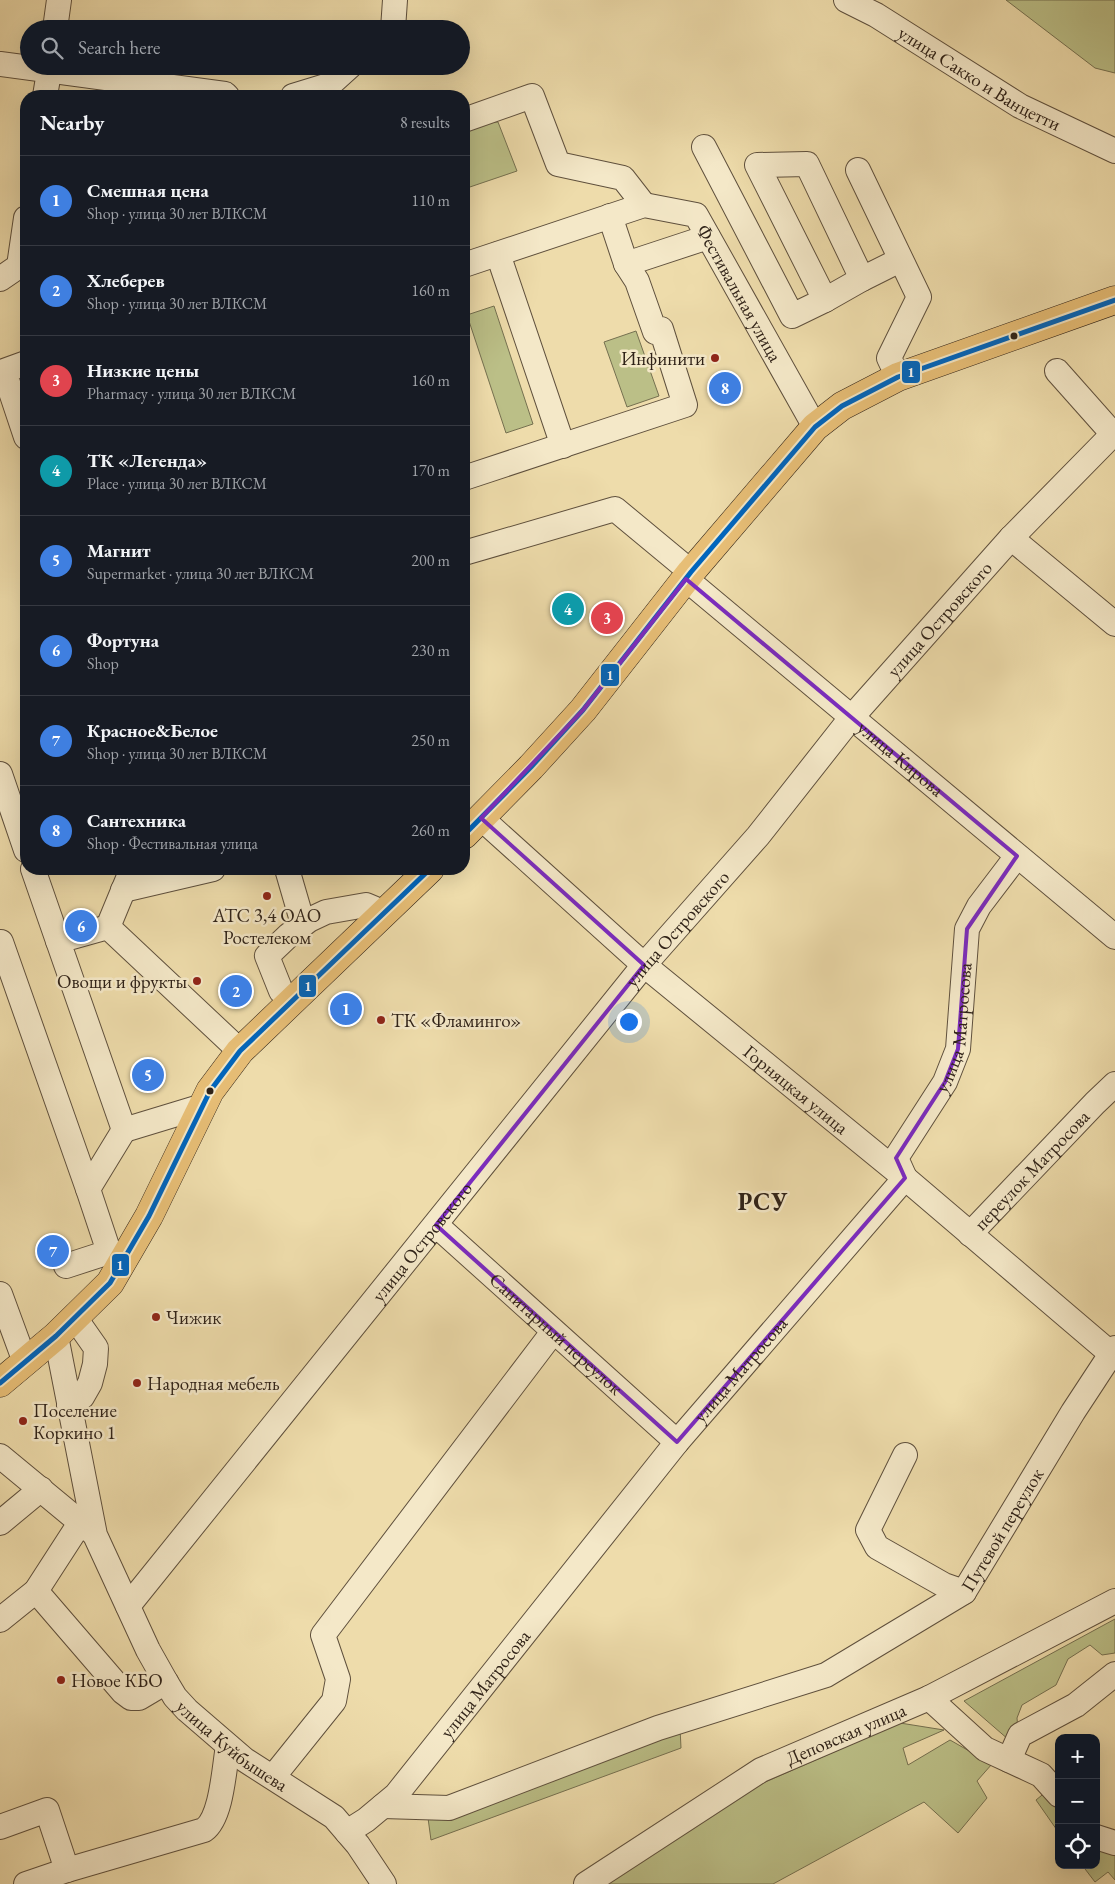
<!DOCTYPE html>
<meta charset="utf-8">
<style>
:root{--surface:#171b24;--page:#20242c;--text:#f1f3f6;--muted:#9ea1a6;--line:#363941;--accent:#c59692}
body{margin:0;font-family:"EB Garamond",serif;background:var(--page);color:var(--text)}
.controls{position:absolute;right:15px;bottom:15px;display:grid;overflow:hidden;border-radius:10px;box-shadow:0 5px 20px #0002}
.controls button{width:45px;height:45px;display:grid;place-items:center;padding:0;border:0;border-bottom:1px solid var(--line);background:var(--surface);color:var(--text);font:25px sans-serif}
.you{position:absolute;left:628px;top:1021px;width:18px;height:18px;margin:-12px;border:4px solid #fff;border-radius:50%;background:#1a73e8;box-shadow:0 0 0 8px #1a73e833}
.badge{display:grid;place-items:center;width:32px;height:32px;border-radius:50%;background:var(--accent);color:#fff;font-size:16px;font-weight:700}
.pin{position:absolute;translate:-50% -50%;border:2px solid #fff;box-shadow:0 1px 5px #0006}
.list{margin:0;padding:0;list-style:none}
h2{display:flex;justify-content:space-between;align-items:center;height:65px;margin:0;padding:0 20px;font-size:21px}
h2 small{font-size:16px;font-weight:400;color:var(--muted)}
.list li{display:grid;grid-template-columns:32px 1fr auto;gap:15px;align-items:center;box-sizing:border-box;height:90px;padding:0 20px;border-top:1px solid var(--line)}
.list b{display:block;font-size:19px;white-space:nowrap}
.list p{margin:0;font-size:16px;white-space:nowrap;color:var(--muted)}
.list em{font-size:16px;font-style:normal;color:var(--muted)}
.icon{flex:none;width:28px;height:28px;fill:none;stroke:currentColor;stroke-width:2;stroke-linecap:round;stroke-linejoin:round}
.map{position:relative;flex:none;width:1115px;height:1884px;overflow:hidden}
.search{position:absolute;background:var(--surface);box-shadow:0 5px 20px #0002;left:20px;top:20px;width:450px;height:55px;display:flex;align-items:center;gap:12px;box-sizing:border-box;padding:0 18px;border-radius:28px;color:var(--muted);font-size:19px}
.panel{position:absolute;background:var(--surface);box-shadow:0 5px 20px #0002;left:20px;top:90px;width:450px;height:785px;border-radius:20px}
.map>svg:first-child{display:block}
.green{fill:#bbbf87;stroke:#757050}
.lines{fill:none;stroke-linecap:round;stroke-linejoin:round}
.minor-casing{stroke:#5f503d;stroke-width:26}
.major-casing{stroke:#2f2218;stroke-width:29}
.minor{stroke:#f4e8c8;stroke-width:24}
.major{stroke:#e7be76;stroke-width:28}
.bus-1-casing{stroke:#f4e8c8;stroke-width:9}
.bus-1{stroke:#0065bd;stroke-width:5}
.marked{fill:none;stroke:#7b2cbf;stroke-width:4;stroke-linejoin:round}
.bus-dot{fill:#2f2218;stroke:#f4e8c8;stroke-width:2}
.poi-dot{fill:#8f2418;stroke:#f4e8c8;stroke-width:2}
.labels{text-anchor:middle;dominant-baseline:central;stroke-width:5;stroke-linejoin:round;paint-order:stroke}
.street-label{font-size:19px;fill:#2f2218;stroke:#f4e8c8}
.poi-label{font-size:19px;fill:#2f2218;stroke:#f4e8c8;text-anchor:start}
.district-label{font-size:24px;font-weight:bold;letter-spacing:1px;fill:#2f2218;stroke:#f4e8c8}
.line-badge{stroke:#f4e8c8;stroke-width:2}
.badge-label{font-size:14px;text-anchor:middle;font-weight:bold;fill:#fff}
</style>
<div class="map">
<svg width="1115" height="1884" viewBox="0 0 1115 1884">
<rect width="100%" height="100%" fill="#eedcab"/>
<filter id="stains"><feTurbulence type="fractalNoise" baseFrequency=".004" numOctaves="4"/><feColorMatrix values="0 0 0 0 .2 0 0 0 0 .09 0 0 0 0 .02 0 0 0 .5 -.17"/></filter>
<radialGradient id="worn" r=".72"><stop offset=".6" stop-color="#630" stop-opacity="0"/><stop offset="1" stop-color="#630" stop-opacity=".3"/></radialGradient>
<!-- green -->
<path class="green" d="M1006,0H1115V73L1095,68Z
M481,122H498L517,171L464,189V127Z
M494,306L533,424L506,433L467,315Z
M636,331L659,396L627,407L604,342Z
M1115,1619V1653L1102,1655L1090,1645L1068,1659L1056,1685L1022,1705L1017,1718L1018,1730L1009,1740L964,1701Z
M900,1723L944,1730L903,1748L908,1765L950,1740L992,1764L977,1781L987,1798L958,1833L924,1802L773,1884H605L747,1790Z
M680,1728L681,1748L431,1840L428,1818Z
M1047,1791L1059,1803V1833L1036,1800Z
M1096,1845L1115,1854V1880L1108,1872L1095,1882L1082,1865H1096Z"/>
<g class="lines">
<defs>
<g id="minor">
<path id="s1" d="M846,0L876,15L1020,106L1115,151"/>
<path d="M55,29L59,0"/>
<path d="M393,29L395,0"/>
<path d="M0,64L225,94L227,96"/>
<path d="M45,96L50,66"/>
<path d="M293,96L329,85L350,66"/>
<path d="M464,120L532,96L558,164L623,178L644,205"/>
<path d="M704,147L792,316L825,300L757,165L807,164L862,279L900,260"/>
<path d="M858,170L919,297L889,358L898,377"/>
<path d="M498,254L563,446"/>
<path d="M626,264L708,237"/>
<path id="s2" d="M464,265L644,205L696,215L815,427"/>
<path d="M0,279L19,266L26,218"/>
<path d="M825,300L862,279"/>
<path d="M26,363L4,371L26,437"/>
<path d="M1057,371L1113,434"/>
<path d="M464,478L685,405L661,329L655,332L637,281L626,264L610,216"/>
<path d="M1011,538L1115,624"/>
<path d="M464,553L615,509L691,572"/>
<path id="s3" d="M686,579L1115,937"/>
<path d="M0,774L26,850"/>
<path id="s4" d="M481,818L644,965L905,1178L1115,1357"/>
<path d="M33,869L58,941"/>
<path d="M287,869L303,924"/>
<path d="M123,890L213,869"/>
<path d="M108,927L132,869"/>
<path d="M1,942L88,1189"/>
<path d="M291,1001L281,991L267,956L289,935L309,920L326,912L366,905L385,913"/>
<path d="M203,1106L124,1130L58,941L108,927L240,1051"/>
<path id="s5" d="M436,1225L677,1442"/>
<path id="s6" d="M970,1234L1095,1103L1115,1084"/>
<path d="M66,1266L109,1252L88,1189L124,1130"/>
<path d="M0,1294L25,1362"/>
<path id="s7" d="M56,1336L95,1535L148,1650L166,1682L175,1697L187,1710L245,1760L334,1817L358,1845L384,1884"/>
<path d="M69,1405L82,1397L90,1383L95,1364L96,1348L75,1318"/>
<path id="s8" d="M905,1455L868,1530L877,1547L944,1585L964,1592L1073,1412L1115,1348"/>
<path d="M0,1456L92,1532"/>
<path d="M0,1523L41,1489"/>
<path d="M36,1591L123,1692L131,1698H139L166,1682"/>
<path id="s9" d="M128,1606L644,965L758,836L851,718L1011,538L1115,432"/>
<path d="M0,1620L36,1591L80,1523"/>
<path d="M929,1698L985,1749L1041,1775L1059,1795"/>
<path d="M1009,1760L1020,1735L1076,1705L1115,1674"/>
<path d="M273,1777L334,1701L338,1679L323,1635L553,1332"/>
<path d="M383,1806L449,1808L658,1728L826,1675L964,1592"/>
<path d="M0,1827L47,1810L67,1870"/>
<path id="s10" d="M347,1832L366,1820L396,1795L677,1442L905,1178L896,1158L945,1082L958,1049L967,929L979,906L1017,856"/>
<path d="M1096,1837L1115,1843"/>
<path d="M26,1884L67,1870L204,1830C222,1817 224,1768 228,1746"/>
<path id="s11" d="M586,1884L761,1770L929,1698L1115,1601"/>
</g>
<path id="major" d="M464,835L531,767L583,710L691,572L815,427L842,406L898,377L1115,300
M0,1383L56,1336L110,1283L149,1216L210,1091L240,1051L430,869"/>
</defs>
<!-- minor casing -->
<use href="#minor" class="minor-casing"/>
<!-- major casing -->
<use href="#major" class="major-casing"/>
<!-- minor -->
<use href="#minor" class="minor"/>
<!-- major -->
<use href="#major" class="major"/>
<defs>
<path id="bus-1" d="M464,835L531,767L583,710L691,572L815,427L842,406L898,377L1115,300
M0,1383L56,1336L110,1283L149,1216L210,1091L240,1051L430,869"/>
</defs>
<!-- bus-1 casing -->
<use href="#bus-1" class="bus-1-casing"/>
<!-- bus-1 -->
<use href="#bus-1" class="bus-1"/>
</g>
<!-- marked area -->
<path class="marked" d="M686,579L1017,856L967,929L958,1049L945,1082L896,1158L905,1178L677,1442L436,1225L644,965L481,818L583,710Z"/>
<!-- markers -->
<g class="bus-dot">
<circle cx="1014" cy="336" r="4.5"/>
<circle cx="210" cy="1091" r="4.5"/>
</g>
<g class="poi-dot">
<circle cx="715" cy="358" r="5"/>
<circle cx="267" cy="896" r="5"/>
<circle cx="197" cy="981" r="5"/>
<circle cx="381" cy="1020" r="5"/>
<circle cx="156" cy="1317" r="5"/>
<circle cx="137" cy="1383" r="5"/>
<circle cx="23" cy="1421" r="5"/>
<circle cx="61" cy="1680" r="5"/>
</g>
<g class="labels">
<!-- street labels -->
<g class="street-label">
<text stroke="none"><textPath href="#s1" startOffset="155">улица Сакко и Ванцетти</textPath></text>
<text stroke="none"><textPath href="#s2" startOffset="332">Фестивальная улица</textPath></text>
<text stroke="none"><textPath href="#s9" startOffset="1278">улица Островского</textPath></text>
<text stroke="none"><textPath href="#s3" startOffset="280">улица Кирова</textPath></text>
<text stroke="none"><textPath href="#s9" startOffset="872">улица Островского</textPath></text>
<text stroke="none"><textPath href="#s10" startOffset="1030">улица Матросова</textPath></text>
<text stroke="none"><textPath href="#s4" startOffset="416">Горняцкая улица</textPath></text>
<text stroke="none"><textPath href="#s6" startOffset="89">переулок Матросова</textPath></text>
<text stroke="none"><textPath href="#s9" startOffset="468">улица Островского</textPath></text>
<text stroke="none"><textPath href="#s5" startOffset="162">Санитарный переулок</textPath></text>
<text stroke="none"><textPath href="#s10" startOffset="609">улица Матросова</textPath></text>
<text stroke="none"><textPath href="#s8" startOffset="274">Путевой переулок</textPath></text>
<text stroke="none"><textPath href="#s10" startOffset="204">улица Матросова</textPath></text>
<text stroke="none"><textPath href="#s11" startOffset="301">Деповская улица</textPath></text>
<text stroke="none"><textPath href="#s7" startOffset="459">улица Куйбышева</textPath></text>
</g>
<!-- poi labels -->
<g class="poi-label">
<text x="705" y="358" text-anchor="end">Инфинити</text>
<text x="267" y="915" text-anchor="middle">АТС 3,4 ОАО<tspan x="267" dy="22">Ростелеком</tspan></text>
<text x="187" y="981" text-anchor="end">Овощи и фрукты</text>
<text x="391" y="1020">ТК «Фламинго»</text>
<text x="166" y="1317">Чижик</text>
<text x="147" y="1383">Народная мебель</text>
<text x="33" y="1410">Поселение<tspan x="33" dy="22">Коркино 1</tspan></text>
<text x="71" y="1680">Новое КБО</text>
</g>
<!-- district labels -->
<g class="district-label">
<text x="763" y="1201">РСУ</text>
</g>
</g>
<g class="line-badge">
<rect x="901" y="360" width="20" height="24" rx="5" fill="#0065bd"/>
<rect x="600" y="663" width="20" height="24" rx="5" fill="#0065bd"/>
<rect x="298" y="974" width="19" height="24" rx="5" fill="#0065bd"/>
<rect x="111" y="1253" width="19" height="24" rx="5" fill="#0065bd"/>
</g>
<g class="badge-label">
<text x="911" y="377">1</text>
<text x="610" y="680">1</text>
<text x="308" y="991">1</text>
<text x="120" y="1270">1</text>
</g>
<rect width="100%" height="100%" filter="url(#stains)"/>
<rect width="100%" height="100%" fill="url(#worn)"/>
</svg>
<div class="controls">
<button>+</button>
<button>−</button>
<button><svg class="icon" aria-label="locate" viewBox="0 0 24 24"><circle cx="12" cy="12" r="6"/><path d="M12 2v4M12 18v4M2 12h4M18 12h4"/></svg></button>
</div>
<div class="you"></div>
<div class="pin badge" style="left:346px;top:1009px;background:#3f7fe0">1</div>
<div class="pin badge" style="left:236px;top:991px;background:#3f7fe0">2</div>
<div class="pin badge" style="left:607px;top:618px;background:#e0444e">3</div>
<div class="pin badge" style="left:568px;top:609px;background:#0f9aa8">4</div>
<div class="pin badge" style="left:148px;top:1075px;background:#3f7fe0">5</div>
<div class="pin badge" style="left:81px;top:926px;background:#3f7fe0">6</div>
<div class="pin badge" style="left:53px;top:1251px;background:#3f7fe0">7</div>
<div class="pin badge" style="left:725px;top:388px;background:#3f7fe0">8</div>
<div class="search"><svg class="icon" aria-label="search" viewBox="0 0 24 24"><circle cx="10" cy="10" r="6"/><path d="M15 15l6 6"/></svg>Search here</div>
<section class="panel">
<h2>Nearby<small>8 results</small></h2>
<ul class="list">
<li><span class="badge" style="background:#3f7fe0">1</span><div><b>Смешная цена</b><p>Shop · улица 30 лет ВЛКСМ</p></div><em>110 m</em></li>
<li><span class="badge" style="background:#3f7fe0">2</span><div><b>Хлеберев</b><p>Shop · улица 30 лет ВЛКСМ</p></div><em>160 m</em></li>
<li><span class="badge" style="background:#e0444e">3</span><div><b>Низкие цены</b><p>Pharmacy · улица 30 лет ВЛКСМ</p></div><em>160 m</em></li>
<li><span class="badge" style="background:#0f9aa8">4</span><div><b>ТК «Легенда»</b><p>Place · улица 30 лет ВЛКСМ</p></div><em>170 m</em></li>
<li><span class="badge" style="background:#3f7fe0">5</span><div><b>Магнит</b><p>Supermarket · улица 30 лет ВЛКСМ</p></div><em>200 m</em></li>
<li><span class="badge" style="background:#3f7fe0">6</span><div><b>Фортуна</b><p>Shop</p></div><em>230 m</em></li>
<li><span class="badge" style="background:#3f7fe0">7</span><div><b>Красное&amp;Белое</b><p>Shop · улица 30 лет ВЛКСМ</p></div><em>250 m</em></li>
<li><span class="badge" style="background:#3f7fe0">8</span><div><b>Сантехника</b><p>Shop · Фестивальная улица</p></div><em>260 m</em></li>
</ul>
</section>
</div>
